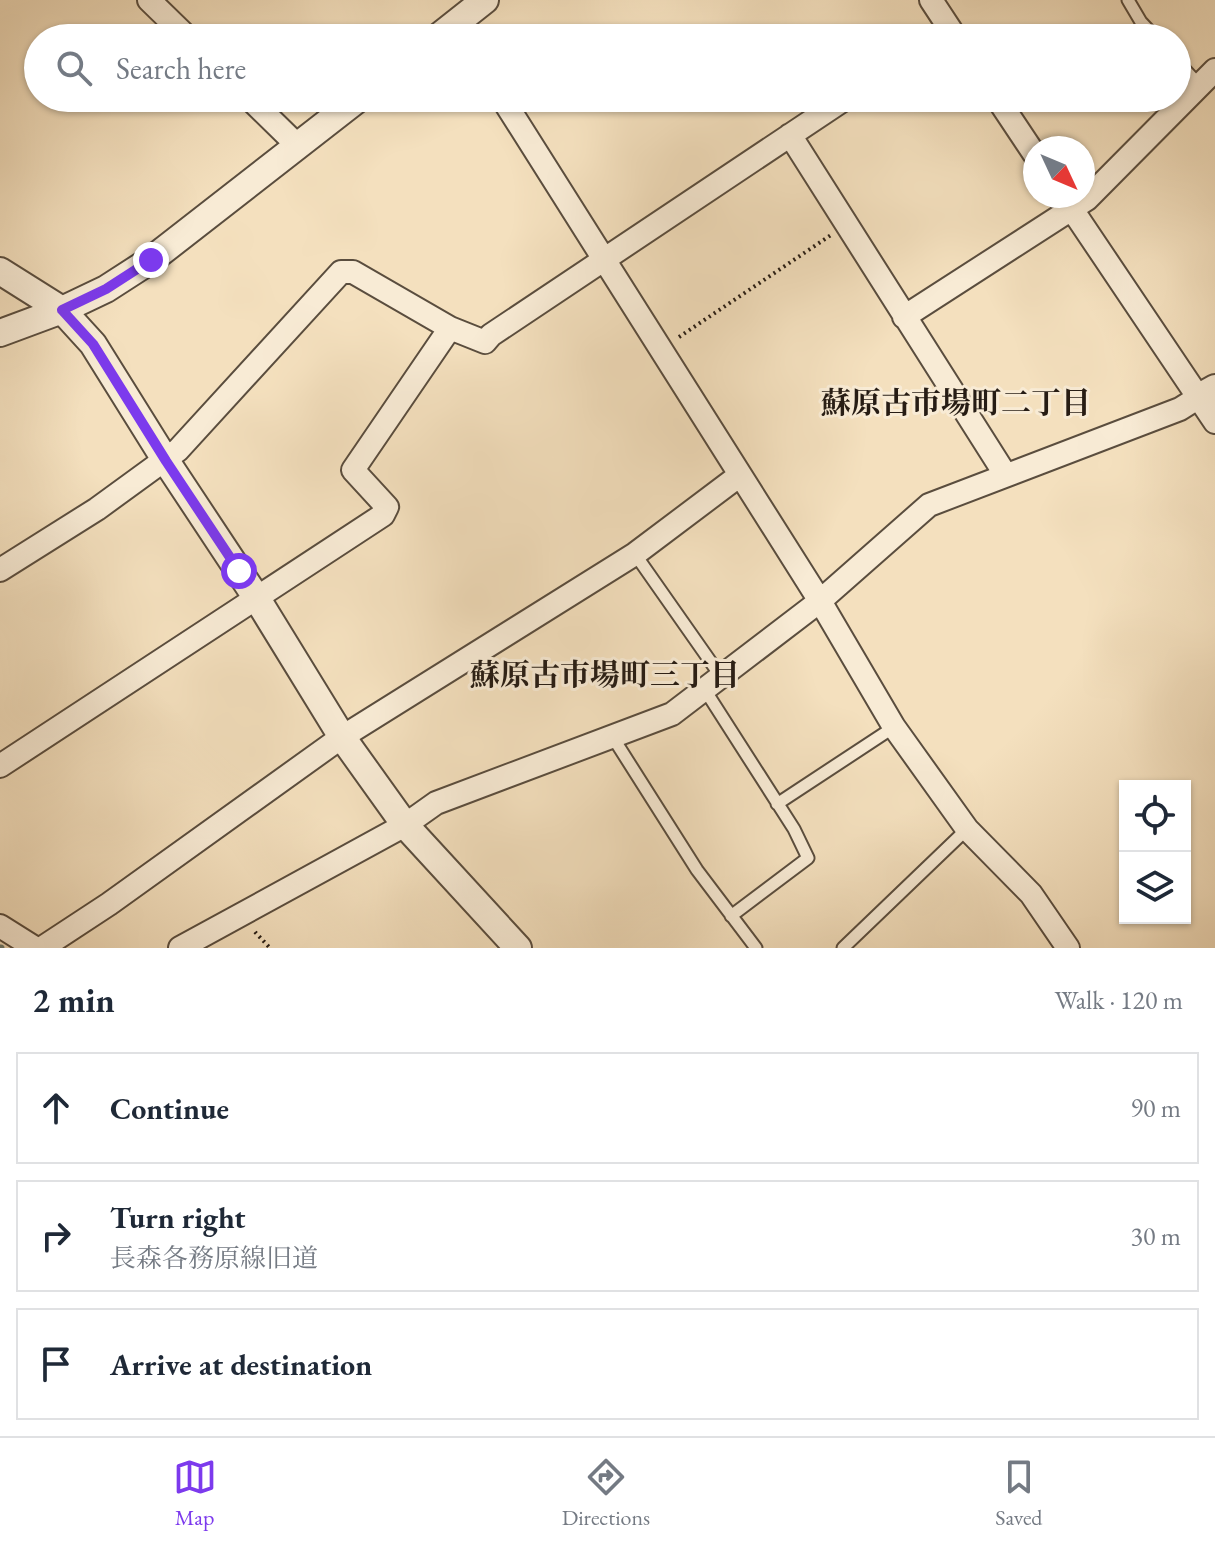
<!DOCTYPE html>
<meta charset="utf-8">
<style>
:root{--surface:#fff;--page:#f2f2f3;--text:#1f2937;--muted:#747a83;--line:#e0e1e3;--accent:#7c3aed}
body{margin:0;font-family:"EB Garamond","Noto Serif JP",serif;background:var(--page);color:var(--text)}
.controls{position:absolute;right:24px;bottom:24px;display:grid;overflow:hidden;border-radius:0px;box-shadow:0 2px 6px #0004}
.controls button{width:72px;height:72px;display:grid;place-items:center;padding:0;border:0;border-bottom:2px solid var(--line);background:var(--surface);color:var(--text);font:40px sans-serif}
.compass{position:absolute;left:1023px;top:136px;width:72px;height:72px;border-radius:50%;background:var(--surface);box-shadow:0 2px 6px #0004;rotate:134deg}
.stop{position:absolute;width:24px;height:24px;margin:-18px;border:6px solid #7c3aed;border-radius:50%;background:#fff}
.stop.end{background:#7c3aed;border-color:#fff;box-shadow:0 2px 8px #0008}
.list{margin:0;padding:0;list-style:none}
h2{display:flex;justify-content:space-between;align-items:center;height:104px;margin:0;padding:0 32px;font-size:34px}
h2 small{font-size:26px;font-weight:400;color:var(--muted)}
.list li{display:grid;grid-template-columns:52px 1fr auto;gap:24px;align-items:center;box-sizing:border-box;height:112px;margin:0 16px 16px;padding:0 16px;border:2px solid var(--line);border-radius:0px}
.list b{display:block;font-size:30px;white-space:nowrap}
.list p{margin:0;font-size:26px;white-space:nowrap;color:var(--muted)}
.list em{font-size:26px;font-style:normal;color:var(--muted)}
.icon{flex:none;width:44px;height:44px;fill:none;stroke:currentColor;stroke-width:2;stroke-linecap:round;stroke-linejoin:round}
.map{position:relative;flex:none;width:1215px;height:948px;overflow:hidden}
.search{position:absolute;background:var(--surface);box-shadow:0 2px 6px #0004;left:24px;right:24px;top:24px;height:88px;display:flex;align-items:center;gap:20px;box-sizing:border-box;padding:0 28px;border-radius:44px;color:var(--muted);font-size:30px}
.sheet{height:488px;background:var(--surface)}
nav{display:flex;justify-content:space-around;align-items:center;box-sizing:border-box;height:112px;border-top:2px solid var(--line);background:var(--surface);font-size:22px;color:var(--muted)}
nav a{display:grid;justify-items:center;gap:4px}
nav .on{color:var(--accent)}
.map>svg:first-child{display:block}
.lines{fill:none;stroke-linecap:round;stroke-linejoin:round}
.stream{stroke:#6d7d72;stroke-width:7}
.service-casing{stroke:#5a4d3e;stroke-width:15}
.minor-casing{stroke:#5a4d3e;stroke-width:26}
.tertiary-casing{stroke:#5a4d3e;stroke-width:30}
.path{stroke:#261c14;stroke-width:4;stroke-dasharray:2 4;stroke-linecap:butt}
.service{stroke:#f8ebd5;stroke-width:11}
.minor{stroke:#f8ebd5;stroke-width:22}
.tertiary{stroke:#f8ebd5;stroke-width:26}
.route{stroke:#7c3aed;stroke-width:10}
.labels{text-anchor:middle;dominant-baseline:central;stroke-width:6;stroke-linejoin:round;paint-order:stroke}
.neighbourhood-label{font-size:30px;font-weight:bold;fill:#261c14;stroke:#f8ebd5}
</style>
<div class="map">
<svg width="1215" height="948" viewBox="0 0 1215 948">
<rect width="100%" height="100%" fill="#f4e0be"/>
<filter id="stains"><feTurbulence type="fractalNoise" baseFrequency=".0025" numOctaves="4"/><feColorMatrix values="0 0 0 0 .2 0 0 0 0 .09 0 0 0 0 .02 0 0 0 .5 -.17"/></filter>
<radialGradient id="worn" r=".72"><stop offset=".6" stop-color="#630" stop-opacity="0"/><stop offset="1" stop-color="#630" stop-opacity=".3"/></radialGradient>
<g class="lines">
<!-- stream -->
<path class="stream" d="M0,948H1"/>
<defs>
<path id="service" d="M1128,0L1141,22L1156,38
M1177,61L1200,86
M635,554L722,678
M705,690L794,829L808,858L731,916
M612,736L697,870L756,948
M777,804L894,727
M843,948L967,829"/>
<path id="minor" d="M149,0L188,38
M931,0L956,38
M249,98L298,146
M502,98L820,601L894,727L967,829L1031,894L1068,948
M997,98L1035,155
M790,135L1005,474
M1063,196L1215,422
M904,317L1087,199L1215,70
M0,570L97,509L178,450L341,272H353L450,328L485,342L491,335L846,98
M0,766L383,515L387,507L353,470L450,328
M0,926L35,948
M42,948L109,904L339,739L635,554L740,475
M180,948L405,825L436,803L672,714L820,601L929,505L1180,409L1199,397"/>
<path id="tertiary" d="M437,38L485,0
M0,271L62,310L93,344L166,461L256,597L342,737L405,825L518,948
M0,333L62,310L106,289L151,260L359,98
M1199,397L1215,388"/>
</defs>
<!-- service casing -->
<use href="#service" class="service-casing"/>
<!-- minor casing -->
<use href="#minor" class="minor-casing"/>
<!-- tertiary casing -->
<use href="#tertiary" class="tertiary-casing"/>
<!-- path -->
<path class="path" d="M679,337L831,235
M255,932L270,948"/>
<!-- service -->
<use href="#service" class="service"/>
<!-- minor -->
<use href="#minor" class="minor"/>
<!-- tertiary -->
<use href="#tertiary" class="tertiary"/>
</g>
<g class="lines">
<!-- route -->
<path class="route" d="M151,260L106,289L62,310L93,344L166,461L239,571"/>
</g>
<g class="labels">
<!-- neighbourhood labels -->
<g class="neighbourhood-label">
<text x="956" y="402">蘇原古市場町二丁目</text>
<text x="605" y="674">蘇原古市場町三丁目</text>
</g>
</g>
<rect width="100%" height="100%" filter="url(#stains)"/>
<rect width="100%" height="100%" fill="url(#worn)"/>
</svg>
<div class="controls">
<button><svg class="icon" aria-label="locate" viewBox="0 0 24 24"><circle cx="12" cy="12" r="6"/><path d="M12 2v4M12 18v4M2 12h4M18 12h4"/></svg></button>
<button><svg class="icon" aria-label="layers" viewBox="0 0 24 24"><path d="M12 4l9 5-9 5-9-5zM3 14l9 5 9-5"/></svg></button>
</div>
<svg class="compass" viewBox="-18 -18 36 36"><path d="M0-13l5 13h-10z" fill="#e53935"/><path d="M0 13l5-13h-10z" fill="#747a83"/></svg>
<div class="stop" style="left:239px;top:571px"></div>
<div class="stop end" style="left:151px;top:260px"></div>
<div class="search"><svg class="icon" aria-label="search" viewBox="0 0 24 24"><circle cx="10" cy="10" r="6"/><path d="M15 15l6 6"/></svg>Search here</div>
</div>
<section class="sheet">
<h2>2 min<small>Walk · 120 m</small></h2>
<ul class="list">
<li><svg class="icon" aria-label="ahead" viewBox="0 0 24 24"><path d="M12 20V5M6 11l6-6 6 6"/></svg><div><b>Continue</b></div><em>90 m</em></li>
<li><svg class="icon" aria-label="right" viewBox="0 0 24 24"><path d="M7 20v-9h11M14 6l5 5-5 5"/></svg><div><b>Turn right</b><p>長森各務原線旧道</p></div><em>30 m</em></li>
<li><svg class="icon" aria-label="arrive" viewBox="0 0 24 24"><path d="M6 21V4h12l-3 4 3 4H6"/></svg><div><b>Arrive at destination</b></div></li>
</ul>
</section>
<nav>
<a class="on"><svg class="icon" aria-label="map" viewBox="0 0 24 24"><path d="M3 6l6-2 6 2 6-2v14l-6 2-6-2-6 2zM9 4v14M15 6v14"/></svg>Map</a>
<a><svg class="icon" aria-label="directions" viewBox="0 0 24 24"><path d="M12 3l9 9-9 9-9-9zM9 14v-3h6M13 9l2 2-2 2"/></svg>Directions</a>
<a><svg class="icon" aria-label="saved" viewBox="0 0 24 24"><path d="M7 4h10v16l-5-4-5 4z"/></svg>Saved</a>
</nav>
